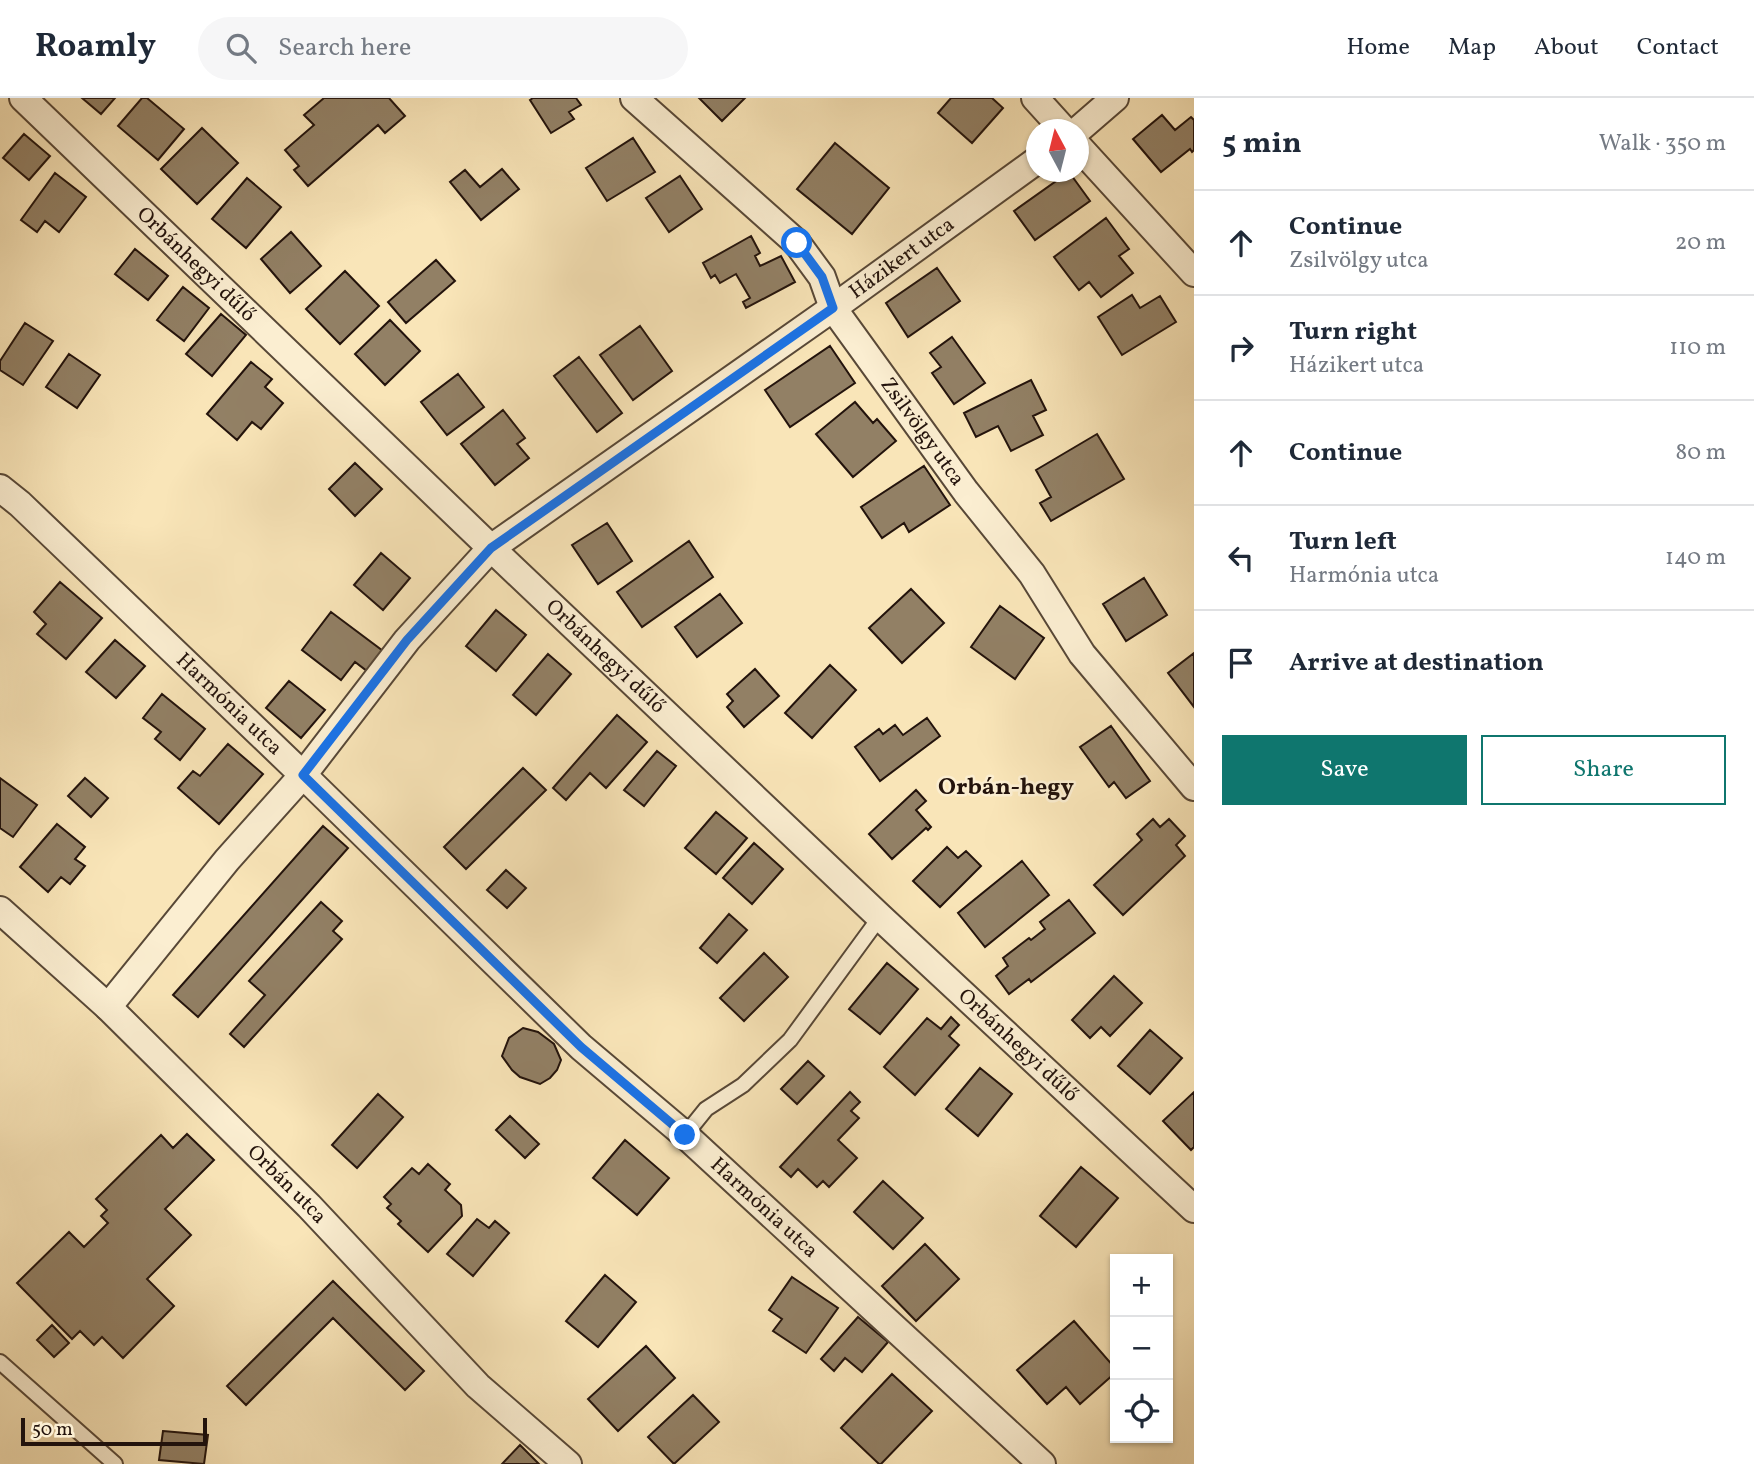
<!DOCTYPE html>
<meta charset="utf-8">
<style>
:root{--surface:#fff;--page:#f6f6f7;--text:#1f2937;--muted:#747a83;--line:#e0e1e3;--accent:#0f766e}
body{margin:0;font-family:Vollkorn,serif;background:var(--page);color:var(--text)}
.controls{position:absolute;right:21px;bottom:21px;display:grid;overflow:hidden;border-radius:0px;box-shadow:0 2px 5px #0004}
.controls button{width:63px;height:63px;display:grid;place-items:center;padding:0;border:0;border-bottom:2px solid var(--line);background:var(--surface);color:var(--text);font:35px sans-serif}
.compass{position:absolute;left:1026px;top:21px;width:63px;height:63px;border-radius:50%;background:var(--surface);box-shadow:0 2px 5px #0004;rotate:353deg}
.scale{position:absolute;left:21px;bottom:18px;width:186px;box-sizing:border-box;padding-left:7px;border:4px solid #23130c;border-top:0;font-size:19px;line-height:24px;white-space:nowrap;color:#23130c;-webkit-text-stroke:5px #fbeed1;paint-order:stroke}
.stop{position:absolute;width:21px;height:21px;margin:-16px;border:5px solid #1a73e8;border-radius:50%;background:#fff}
.stop.end{background:#1a73e8;border-color:#fff;box-shadow:0 2px 7px #0008}
.list{margin:0;padding:0;list-style:none}
h2{display:flex;justify-content:space-between;align-items:center;height:91px;margin:0;padding:0 28px;font-size:30px}
h2 small{font-size:23px;font-weight:400;color:var(--muted)}
.list li{display:grid;grid-template-columns:46px 1fr auto;gap:21px;align-items:center;box-sizing:border-box;height:105px;padding:0 28px;border-top:2px solid var(--line)}
.list b{display:block;font-size:26px;white-space:nowrap}
.list p{margin:0;font-size:23px;white-space:nowrap;color:var(--muted)}
.list em{font-size:23px;font-style:normal;color:var(--muted)}
.actions{display:flex;gap:14px;padding:21px 28px}
.actions a{flex:1;padding:16px 0;border:2px solid var(--accent);border-radius:0px;text-align:center;font-size:24px;color:var(--accent)}
.actions .main{background:var(--accent);color:#fff}
.icon{flex:none;width:38px;height:38px;fill:none;stroke:currentColor;stroke-width:2;stroke-linecap:round;stroke-linejoin:round}
.map{position:relative;flex:none;width:1194px;height:1366px;overflow:hidden}
header{display:flex;align-items:center;gap:42px;box-sizing:border-box;height:98px;padding:0 35px;background:var(--surface);border-bottom:2px solid var(--line)}
header strong{font-size:33px}
nav{display:flex;gap:38px;margin-inline-start:auto;font-size:24px}
.search{width:490px;height:63px;background:var(--page);display:flex;align-items:center;gap:18px;box-sizing:border-box;padding:0 24px;border-radius:38px;color:var(--muted);font-size:26px}
main{display:flex}
aside{flex:1;background:var(--surface)}
.map>svg:first-child{display:block}
.building{fill:#928065;stroke:#23130c;stroke-width:2}
.lines{fill:none;stroke-linecap:round;stroke-linejoin:round}
.lane-casing{stroke:#584837;stroke-width:18}
.street-casing{stroke:#584837;stroke-width:30}
.lane{stroke:#fbeed1;stroke-width:14}
.street{stroke:#fbeed1;stroke-width:26}
.route{stroke:#1a73e8;stroke-width:9}
.labels{text-anchor:middle;dominant-baseline:central;stroke-width:5;stroke-linejoin:round;paint-order:stroke}
.street-label{font-size:21px;fill:#23130c;stroke:#fbeed1}
.quarter-label{font-size:24px;font-weight:bold;fill:#23130c;stroke:#fbeed1}
</style>
<header>
<strong>Roamly</strong>
<div class="search"><svg class="icon" aria-label="search" viewBox="0 0 24 24"><circle cx="10" cy="10" r="6"/><path d="M15 15l6 6"/></svg>Search here</div>
<nav><a>Home</a><a>Map</a><a>About</a><a>Contact</a></nav>
</header>
<main>
<div class="map">
<svg width="1194" height="1366" viewBox="0 0 1194 1366">
<rect width="100%" height="100%" fill="#f9e5b8"/>
<filter id="stains"><feTurbulence type="fractalNoise" baseFrequency=".00286" numOctaves="4"/><feColorMatrix values="0 0 0 0 .2 0 0 0 0 .09 0 0 0 0 .02 0 0 0 .5 -.17"/></filter>
<radialGradient id="worn" r=".72"><stop offset=".6" stop-color="#630" stop-opacity="0"/><stop offset="1" stop-color="#630" stop-opacity=".3"/></radialGradient>
<!-- building -->
<path class="building" d="M82,0H115L101,16Z
M142,0H147L184,31L158,62L118,28Z
M324,0H389L405,18L385,35L378,27L308,88L294,72L299,68L285,52L314,27L304,17Z
M533,0H576L581,7L569,14L574,21L551,35L530,2Z
M699,0H745L722,23Z
M951,0H992L1003,10L972,45L938,15Z
M1162,17L1175,32L1191,19L1194,22V52L1192,54L1190,51L1161,74L1133,41Z
M202,30L238,65L197,106L161,71Z
M24,36L50,58L29,82L3,60Z
M633,40L655,74L607,103L586,70Z
M835,45L889,90L852,136L797,91Z
M502,71L519,91L481,122L450,84L465,72L480,89Z
M1069,74L1090,103L1035,142L1014,113Z
M55,75L86,99L59,134L45,123L37,134L21,122Z
M680,78L702,111L669,134L646,100Z
M247,80L281,109L246,150L212,121Z
M1106,120L1129,151L1119,158L1133,175L1101,199L1089,184L1079,192L1054,159Z
M291,134L321,168L290,195L261,161Z
M751,138L760,155L755,158L760,168L781,158L795,184L746,210L743,204L750,200L736,176L720,185L715,177L711,180L703,165Z
M135,151L168,178L148,202L115,176Z
M436,162L455,183L406,225L388,204Z
M937,170L960,203L908,239L886,205Z
M345,173L379,208L340,246L306,211Z
M183,189L209,210L184,243L157,222Z
M1132,197L1140,210L1160,198L1176,224L1122,257L1098,219Z
M221,216L246,237L212,278L186,256Z
M390,222L420,253L385,287L355,256Z
M25,225L53,243L23,287L0,272V263Z
M640,228L672,273L633,302L600,257Z
M952,239L985,285L954,306L932,275L941,269L930,255Z
M830,248L855,285L790,329L765,292Z
M69,256L100,277L77,310L46,289Z
M579,259L622,315L597,334L554,278Z
M251,264L272,281L265,289L283,305L261,331L252,324L237,342L207,316Z
M458,276L484,309L447,337L421,304Z
M1031,282L1046,312L1033,318L1043,337L1011,353L998,328L976,339L964,315Z
M855,304L873,325L877,321L896,343L853,379L816,336Z
M503,312L525,340L517,346L529,360L495,387L461,346Z
M1097,336L1124,381L1051,423L1040,405L1051,399L1036,372Z
M355,365L382,391L355,418L329,391Z
M924,368L950,407L909,434L904,425L882,440L861,409Z
M607,425L632,463L598,486L572,447Z
M689,443L713,479L642,529L617,494Z
M381,455L410,480L383,512L354,487Z
M1144,480L1167,517L1126,543L1103,506Z
M60,484L102,520L66,561L37,536L46,526L34,514Z
M911,491L944,525L902,565L869,530Z
M720,496L742,525L697,559L675,529Z
M1000,508L1044,540L1015,581L971,549Z
M496,512L526,537L496,573L466,548Z
M331,514L383,553L367,573L355,564L341,582L302,552Z
M115,542L145,568L116,600L86,574Z
M1194,555V609L1168,575Z
M548,556L571,576L536,617L513,597Z
M830,567L856,592L812,640L785,615Z
M755,571L779,598L744,629L727,609L733,603L727,596Z
M289,583L325,612L301,640L266,610Z
M162,596L205,631L180,662L155,641L161,634L143,620Z
M617,617L647,644L606,690L590,675L566,702L553,690Z
M927,620L940,638L880,683L855,649L879,631L883,636L895,627L903,637Z
M1111,628L1150,683L1126,700L1114,684L1109,689L1080,649Z
M228,646L263,676L219,726L178,690L193,673L200,678Z
M657,653L676,668L644,708L624,692Z
M523,670L546,692L466,771L444,749Z
M0,680L37,707L13,739L0,730Z
M85,680L108,700L91,719L68,698Z
M916,692L926,703L916,712L931,729L928,732L926,730L892,761L869,736Z
M716,714L747,740L716,776L685,750Z
M1153,721L1160,729L1169,721L1185,738L1176,747L1185,758L1123,817L1094,787L1142,742L1137,736Z
M57,726L85,749L75,761L85,768L70,786L61,779L48,794L20,769Z
M323,728L348,750L198,919L173,897Z
M754,745L783,771L752,806L723,780Z
M947,749L958,760L966,753L981,768L940,809L913,783Z
M1022,763L1049,797L985,849L958,815Z
M506,772L526,790L507,810L487,792Z
M1069,802L1095,835L1031,884L1029,881L1009,896L996,878L1008,868L1003,860L1029,840L1031,842L1045,831L1040,824Z
M321,804L342,823L333,833L342,841L244,949L230,936L265,897L249,883Z
M729,816L747,832L717,865L700,850Z
M764,855L788,879L744,923L720,900Z
M887,865L918,891L880,936L849,911Z
M1114,878L1142,905L1110,938L1101,929L1090,940L1072,922Z
M951,919L959,927L949,938L959,947L915,997L884,969L927,920L941,931Z
M523,930L538,934L554,946L561,962L557,972L550,980L540,986L520,979L512,972L502,958L509,940Z
M1150,932L1182,960L1150,996L1118,968Z
M808,963L824,978L797,1006L781,991Z
M980,970L1012,996L978,1038L946,1011Z
M850,994L860,1004L851,1013L859,1020L838,1042L857,1060L829,1089L823,1083L817,1089L798,1071L791,1079L780,1069Z
M1194,994V1049L1191,1052L1163,1023Z
M378,996L403,1019L357,1070L332,1047Z
M510,1018L539,1046L525,1060L496,1032Z
M187,1036L214,1062L165,1111L191,1137L147,1181L174,1208L123,1260L102,1239L94,1247L80,1233L72,1241L17,1185L69,1134L84,1149L108,1125L101,1118L107,1112L96,1101L161,1037L173,1050Z
M625,1042L669,1080L637,1117L593,1080Z
M428,1066L450,1086L445,1092L461,1107L462,1118L428,1154L398,1126L401,1123L387,1110L391,1106L384,1099L412,1070L419,1076Z
M1081,1069L1118,1100L1076,1149L1040,1118Z
M883,1083L923,1120L893,1151L854,1114Z
M477,1121L489,1130L495,1123L509,1135L473,1178L447,1156Z
M925,1146L959,1181L916,1223L882,1188Z
M605,1177L636,1204L598,1249L566,1223Z
M792,1179L838,1210L806,1255L773,1233L782,1221L769,1212Z
M333,1183L424,1273L405,1292L333,1220L246,1307L227,1288Z
M858,1219L888,1244L862,1274L845,1260L834,1273L821,1261Z
M1074,1223L1115,1270V1275L1080,1306L1066,1289L1047,1306L1017,1272Z
M52,1227L69,1245L54,1259L37,1242Z
M646,1248L675,1280L618,1333L588,1301Z
M892,1276L932,1313L881,1366H879L841,1330Z
M693,1297L719,1324L674,1366L648,1339Z
M163,1333L208,1337L204,1366L159,1362Z
M520,1347L539,1366H502Z"/>
<g class="lines">
<defs>
<path id="lane" d="M685,1037L706,1011L743,987L790,942L880,819
M0,1264L115,1366"/>
<g id="street">
<path id="s1" d="M23,0L491,450L880,819L1194,1111"/>
<path id="s2" d="M634,0L797,145L822,179L833,210L966,394L1032,476L1082,556L1194,689"/>
<path d="M1035,0L1064,32"/>
<path d="M1078,32L1115,0"/>
<path d="M1078,48L1194,175"/>
<path id="s3" d="M0,390L20,406L303,677L581,949L685,1037L1042,1366"/>
<path id="s4" d="M0,812L108,909L309,1108L478,1288L568,1366"/>
<path id="s5" d="M108,909L227,762L303,677L407,542L491,450L833,210L1036,63"/>
</g>
</defs>
<!-- lane casing -->
<use href="#lane" class="lane-casing"/>
<!-- street casing -->
<use href="#street" class="street-casing"/>
<!-- lane -->
<use href="#lane" class="lane"/>
<!-- street -->
<use href="#street" class="street"/>
</g>
<g class="lines">
<!-- route -->
<path class="route" d="M685,1037L581,949L303,677L407,542L491,450L833,210L822,179L797,145"/>
</g>
<g class="labels">
<!-- street labels -->
<g class="street-label">
<text stroke="none"><textPath href="#s5" startOffset="1101">Házikert utca</textPath></text>
<text stroke="none"><textPath href="#s1" startOffset="240">Orbánhegyi dűlő</textPath></text>
<text stroke="none"><textPath href="#s2" startOffset="446">Zsilvölgy utca</textPath></text>
<text stroke="none"><textPath href="#s1" startOffset="807">Orbánhegyi dűlő</textPath></text>
<text stroke="none"><textPath href="#s3" startOffset="315">Harmónia utca</textPath></text>
<text stroke="none"><textPath href="#s1" startOffset="1374">Orbánhegyi dűlő</textPath></text>
<text stroke="none"><textPath href="#s4" startOffset="397">Orbán utca</textPath></text>
<text stroke="none"><textPath href="#s3" startOffset="1050">Harmónia utca</textPath></text>
</g>
<!-- quarter labels -->
<g class="quarter-label">
<text x="1006" y="690">Orbán-hegy</text>
</g>
</g>
<rect width="100%" height="100%" filter="url(#stains)"/>
<rect width="100%" height="100%" fill="url(#worn)"/>
</svg>
<div class="controls">
<button>+</button>
<button>−</button>
<button><svg class="icon" aria-label="locate" viewBox="0 0 24 24"><circle cx="12" cy="12" r="6"/><path d="M12 2v4M12 18v4M2 12h4M18 12h4"/></svg></button>
</div>
<svg class="compass" viewBox="-18 -18 36 36"><path d="M0-13l5 13h-10z" fill="#e53935"/><path d="M0 13l5-13h-10z" fill="#747a83"/></svg>
<div class="scale">50 m</div>
<div class="stop" style="left:797px;top:145px"></div>
<div class="stop end" style="left:685px;top:1037px"></div>
</div>
<aside>
<h2>5 min<small>Walk · 350 m</small></h2>
<ul class="list">
<li><svg class="icon" aria-label="ahead" viewBox="0 0 24 24"><path d="M12 20V5M6 11l6-6 6 6"/></svg><div><b>Continue</b><p>Zsilvölgy utca</p></div><em>20 m</em></li>
<li><svg class="icon" aria-label="right" viewBox="0 0 24 24"><path d="M7 20v-9h11M14 6l5 5-5 5"/></svg><div><b>Turn right</b><p>Házikert utca</p></div><em>110 m</em></li>
<li><svg class="icon" aria-label="ahead" viewBox="0 0 24 24"><path d="M12 20V5M6 11l6-6 6 6"/></svg><div><b>Continue</b></div><em>80 m</em></li>
<li><svg class="icon" aria-label="left" viewBox="0 0 24 24"><path d="M17 20v-9H6M10 6l-5 5 5 5"/></svg><div><b>Turn left</b><p>Harmónia utca</p></div><em>140 m</em></li>
<li><svg class="icon" aria-label="arrive" viewBox="0 0 24 24"><path d="M6 21V4h12l-3 4 3 4H6"/></svg><div><b>Arrive at destination</b></div></li>
</ul>
<div class="actions"><a class="main">Save</a><a>Share</a></div>
</aside>
</main>
